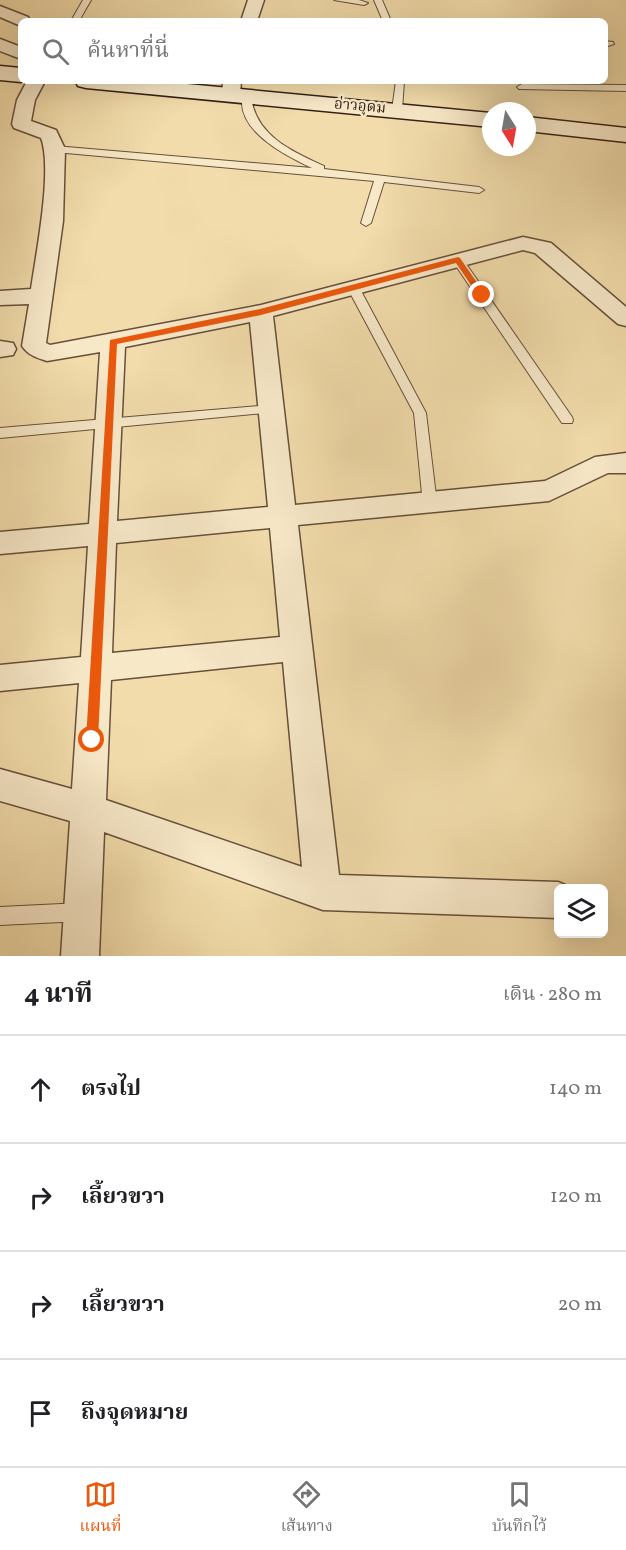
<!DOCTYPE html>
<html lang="th">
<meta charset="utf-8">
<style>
:root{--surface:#fff;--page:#f6f6f6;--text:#202124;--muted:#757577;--line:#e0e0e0;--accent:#ea580c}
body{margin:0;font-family:Vollkorn,"Noto Serif Thai",serif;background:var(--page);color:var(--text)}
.controls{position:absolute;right:18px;bottom:18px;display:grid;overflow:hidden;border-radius:9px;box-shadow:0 6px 24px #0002}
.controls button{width:54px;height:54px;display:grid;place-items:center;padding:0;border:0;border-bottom:2px solid var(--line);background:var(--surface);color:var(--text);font:30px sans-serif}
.compass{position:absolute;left:482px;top:102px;width:54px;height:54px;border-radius:50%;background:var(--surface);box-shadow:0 6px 24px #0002;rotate:169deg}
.stop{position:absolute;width:18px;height:18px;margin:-14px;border:4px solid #ea580c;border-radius:50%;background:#fff}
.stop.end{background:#ea580c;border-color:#fff;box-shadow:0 2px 6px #0008}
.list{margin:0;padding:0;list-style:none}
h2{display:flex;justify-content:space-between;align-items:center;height:78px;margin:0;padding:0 24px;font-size:26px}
h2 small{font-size:20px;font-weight:400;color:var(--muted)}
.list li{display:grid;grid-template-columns:39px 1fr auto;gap:18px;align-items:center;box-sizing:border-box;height:108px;padding:0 24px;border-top:2px solid var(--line)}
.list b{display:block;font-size:22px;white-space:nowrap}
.list em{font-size:20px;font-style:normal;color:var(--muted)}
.icon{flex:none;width:33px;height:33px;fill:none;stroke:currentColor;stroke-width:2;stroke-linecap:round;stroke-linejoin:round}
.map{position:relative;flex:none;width:626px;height:956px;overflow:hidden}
.search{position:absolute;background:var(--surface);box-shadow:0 6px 24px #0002;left:18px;right:18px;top:18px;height:66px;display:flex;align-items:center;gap:15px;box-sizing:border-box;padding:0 21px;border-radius:9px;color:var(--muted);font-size:22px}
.sheet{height:510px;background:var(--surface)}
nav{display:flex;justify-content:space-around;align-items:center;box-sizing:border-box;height:84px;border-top:2px solid var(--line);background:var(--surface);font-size:16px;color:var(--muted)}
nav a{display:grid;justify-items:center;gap:3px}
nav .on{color:var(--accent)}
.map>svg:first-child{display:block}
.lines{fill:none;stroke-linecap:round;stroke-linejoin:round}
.lane-casing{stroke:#66503b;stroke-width:2}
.street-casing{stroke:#66503b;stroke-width:3}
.secondary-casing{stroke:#372116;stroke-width:3}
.lane{fill:#f7e8c8;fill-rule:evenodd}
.street{fill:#f7e8c8;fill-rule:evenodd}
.secondary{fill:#f7e8c8;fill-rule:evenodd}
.route{fill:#ea580c}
.labels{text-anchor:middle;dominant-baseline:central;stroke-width:5;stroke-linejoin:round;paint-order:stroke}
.far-street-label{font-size:15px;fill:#372116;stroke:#f7e8c8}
</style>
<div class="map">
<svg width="626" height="956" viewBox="0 0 626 956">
<rect width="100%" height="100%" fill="#f2dcab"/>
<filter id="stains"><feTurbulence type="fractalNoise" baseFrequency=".00333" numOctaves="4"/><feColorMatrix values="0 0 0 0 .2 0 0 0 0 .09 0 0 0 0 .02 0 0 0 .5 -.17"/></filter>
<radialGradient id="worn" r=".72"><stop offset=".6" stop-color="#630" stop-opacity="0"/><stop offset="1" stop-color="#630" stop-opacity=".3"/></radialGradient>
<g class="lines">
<defs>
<path id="lane" d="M83,0H91L79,21H71Z
M334,0H359L368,3L364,5Z
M374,0H382L391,21H383Z
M605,41L613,42L614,44L605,47Z
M396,81H404L402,110L397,113L392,110Z
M522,84L626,85V91L519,89L517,87Z
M243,94L251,96C255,135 291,151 324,166V169L479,187L484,190L479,193L384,182L371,223L366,226L361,223L374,181L55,152L50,149L55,146L312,168C286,156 234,130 243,94Z
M458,257L462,258L572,417L573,420L572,423H562L452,260Z
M354,286L360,289L426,413L437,504L435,508H425L423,504L414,413L348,289Z
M271,405L275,406L277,409L275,412L0,438V428Z
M82,903L89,905L91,912L89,919L82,921L0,925V907Z"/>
<path id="street" d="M248,0H264L257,21H241Z
M0,6L28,17L30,21H21V26L0,17Z
M0,39L21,47V59L0,51Z
M27,81H45L35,100L31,121L56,130L65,149L63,221L46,343L50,345L261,305L523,237L551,243L626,307V326L618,324L535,253L523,250L273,316L295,505L545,481L595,457L626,453V473H608L549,501L298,525L339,875L558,882L572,888H558V918L323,910L104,832L99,956H61L70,821L0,801V769L72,789L79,683L0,691V665L81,657L88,546L0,554V532L89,524L100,352L47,361C37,358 28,355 22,346L29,304L0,305V291L31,289C36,254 53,169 41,138L14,128L12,124L17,100ZM250,322L268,507L117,521L125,347ZM270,528L280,637L112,653L116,543ZM283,662L302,867L106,800L111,680Z
M223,81H241L240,95L237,99H225L222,95Z
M0,341L13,343L16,349L13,355L0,357Z"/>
<path id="secondary" d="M0,66L21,68V81H23L21,82L0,80Z
M75,81H155L491,113V127L86,88L78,86Z
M527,117L626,128V142L527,131Z"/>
</defs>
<!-- lane casing -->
<use href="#lane" class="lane-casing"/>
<!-- street casing -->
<use href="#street" class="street-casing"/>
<!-- secondary casing -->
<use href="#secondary" class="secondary-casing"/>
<!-- lane -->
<use href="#lane" class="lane"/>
<!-- street -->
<use href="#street" class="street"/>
<!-- secondary -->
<use href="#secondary" class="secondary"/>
</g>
<!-- route -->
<path class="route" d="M458,257L460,258L485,294V297H479L456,263L261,315L117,344L98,740L96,743H87L86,740L110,340L260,309Z"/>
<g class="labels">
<!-- far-street labels -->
<g class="far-street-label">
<text transform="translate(360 107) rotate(5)">อ่าวอุดม</text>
</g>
</g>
<rect width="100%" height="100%" filter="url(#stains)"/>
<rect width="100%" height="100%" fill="url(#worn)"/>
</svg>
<div class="controls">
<button><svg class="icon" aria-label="layers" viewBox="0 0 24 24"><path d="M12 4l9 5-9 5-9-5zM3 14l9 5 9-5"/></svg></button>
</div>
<svg class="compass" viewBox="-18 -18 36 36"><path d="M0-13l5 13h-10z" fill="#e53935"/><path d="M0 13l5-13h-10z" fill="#757577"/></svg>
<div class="stop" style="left:92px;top:740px"></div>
<div class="stop end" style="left:482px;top:295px"></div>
<div class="search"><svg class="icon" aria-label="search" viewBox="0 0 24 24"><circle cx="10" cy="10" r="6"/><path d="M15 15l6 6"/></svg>ค้นหาที่นี่</div>
</div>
<section class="sheet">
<h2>4 นาที<small>เดิน · 280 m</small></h2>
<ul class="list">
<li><svg class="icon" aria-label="ahead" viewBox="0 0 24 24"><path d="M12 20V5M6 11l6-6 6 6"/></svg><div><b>ตรงไป</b></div><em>140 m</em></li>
<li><svg class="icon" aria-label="right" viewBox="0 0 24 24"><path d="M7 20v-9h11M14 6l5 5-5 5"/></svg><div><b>เลี้ยวขวา</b></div><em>120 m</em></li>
<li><svg class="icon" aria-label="right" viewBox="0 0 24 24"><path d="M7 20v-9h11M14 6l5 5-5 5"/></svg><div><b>เลี้ยวขวา</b></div><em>20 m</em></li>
<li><svg class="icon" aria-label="arrive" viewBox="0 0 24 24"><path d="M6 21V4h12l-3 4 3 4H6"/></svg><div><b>ถึงจุดหมาย</b></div></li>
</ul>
</section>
<nav>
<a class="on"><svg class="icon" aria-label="map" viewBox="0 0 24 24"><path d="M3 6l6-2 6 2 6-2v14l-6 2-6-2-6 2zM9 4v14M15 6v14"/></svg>แผนที่</a>
<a><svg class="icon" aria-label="directions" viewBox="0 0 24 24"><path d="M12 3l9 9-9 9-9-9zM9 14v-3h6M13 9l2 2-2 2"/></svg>เส้นทาง</a>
<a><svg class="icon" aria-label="saved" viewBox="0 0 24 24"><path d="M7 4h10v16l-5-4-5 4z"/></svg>บันทึกไว้</a>
</nav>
